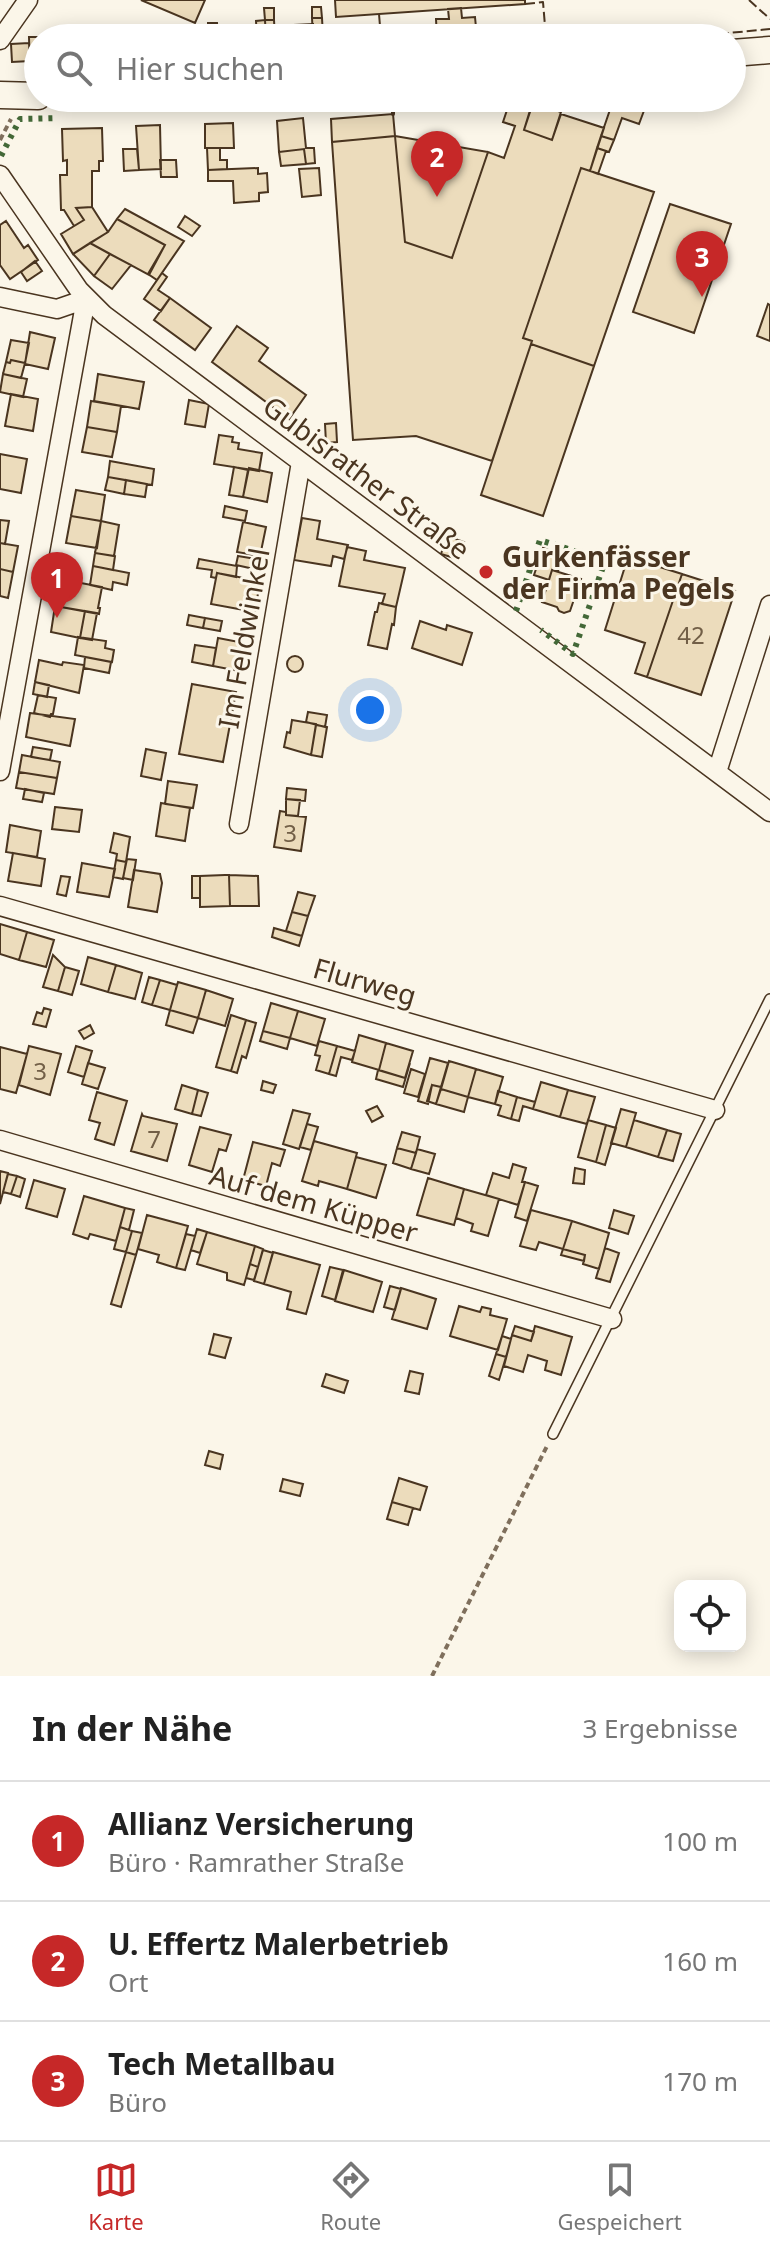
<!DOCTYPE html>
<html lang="de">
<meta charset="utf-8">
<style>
:root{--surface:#fff;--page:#f6f6f6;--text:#222;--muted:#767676;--line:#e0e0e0;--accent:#c62828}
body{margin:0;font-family:"Noto Sans",sans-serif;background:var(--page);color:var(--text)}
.controls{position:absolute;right:24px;bottom:24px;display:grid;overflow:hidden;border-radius:16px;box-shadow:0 4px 20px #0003}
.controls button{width:72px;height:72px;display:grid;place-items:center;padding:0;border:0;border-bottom:2px solid var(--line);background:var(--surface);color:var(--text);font:40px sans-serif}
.you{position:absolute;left:370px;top:710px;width:28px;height:28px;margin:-20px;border:6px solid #fff;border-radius:50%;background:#1a73e8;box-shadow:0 0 0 12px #1a73e833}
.badge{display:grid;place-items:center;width:52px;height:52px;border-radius:50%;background:var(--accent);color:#fff;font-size:26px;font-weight:700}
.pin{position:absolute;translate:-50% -66px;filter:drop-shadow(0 2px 4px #0008)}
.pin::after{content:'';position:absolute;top:42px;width:28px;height:24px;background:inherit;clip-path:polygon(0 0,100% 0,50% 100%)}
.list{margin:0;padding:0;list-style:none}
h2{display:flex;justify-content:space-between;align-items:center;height:104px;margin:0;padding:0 32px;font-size:34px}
h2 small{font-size:26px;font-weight:400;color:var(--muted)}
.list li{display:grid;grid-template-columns:52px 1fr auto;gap:24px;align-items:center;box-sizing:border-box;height:120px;padding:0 32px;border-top:2px solid var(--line)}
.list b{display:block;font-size:30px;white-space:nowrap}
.list p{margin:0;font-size:26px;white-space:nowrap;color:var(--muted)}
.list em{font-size:26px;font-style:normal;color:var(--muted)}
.icon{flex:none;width:44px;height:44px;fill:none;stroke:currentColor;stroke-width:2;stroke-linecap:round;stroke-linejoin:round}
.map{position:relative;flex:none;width:770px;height:1676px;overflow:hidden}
.search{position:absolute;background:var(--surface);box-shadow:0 4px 20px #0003;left:24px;right:24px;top:24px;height:88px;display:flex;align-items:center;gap:20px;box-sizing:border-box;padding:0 28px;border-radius:44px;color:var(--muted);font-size:30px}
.sheet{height:464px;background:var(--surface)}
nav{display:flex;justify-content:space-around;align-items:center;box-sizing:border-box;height:112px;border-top:2px solid var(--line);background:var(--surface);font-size:22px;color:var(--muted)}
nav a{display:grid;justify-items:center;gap:4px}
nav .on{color:var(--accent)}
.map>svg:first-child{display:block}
.building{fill:#ecdcbc;stroke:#4a3520;stroke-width:2}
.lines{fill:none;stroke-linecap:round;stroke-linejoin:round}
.lane-casing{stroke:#4a3520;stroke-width:12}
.street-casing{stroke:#4a3520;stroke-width:21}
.secondary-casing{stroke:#4a3520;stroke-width:29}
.path{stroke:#7f6f5c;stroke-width:4;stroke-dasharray:6 4;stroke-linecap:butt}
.lane{stroke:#fbf6e9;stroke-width:9}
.street{stroke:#fbf6e9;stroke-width:18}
.secondary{stroke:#fbf6e9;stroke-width:26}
.hedge{stroke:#436837;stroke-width:6;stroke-dasharray:4 6;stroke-linecap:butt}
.fence{stroke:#4a3520;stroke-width:2;stroke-dasharray:10 4;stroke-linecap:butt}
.wall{stroke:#4a3520;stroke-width:4}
.poi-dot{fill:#c62828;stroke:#fbf6e9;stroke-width:3}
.labels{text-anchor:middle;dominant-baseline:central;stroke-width:6;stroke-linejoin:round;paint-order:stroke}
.number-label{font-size:24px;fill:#725f47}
.street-label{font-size:28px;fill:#4a3520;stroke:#fbf6e9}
.poi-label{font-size:28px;font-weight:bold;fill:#4a3520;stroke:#fbf6e9;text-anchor:start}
</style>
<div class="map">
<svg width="770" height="1676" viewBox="0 0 770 1676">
<rect width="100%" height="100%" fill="#fbf6e9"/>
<!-- building -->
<path class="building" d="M141,0H205L195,23Z
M335,0H525V4L336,17Z
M312,7H321L322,18H312Z
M264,8H274V20H265Z
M461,8L462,18L475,17L477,38H437L436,19H449L448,9Z
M312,18H322L323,36L313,37Z
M265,20L266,38H257L256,21Z
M265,20H274L275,38H266Z
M208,23H217L218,38H209Z
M313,24V38H294V25Z
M294,25V38H275V26Z
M124,27H133V38H124Z
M237,27V38H218V28Z
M237,27H256L257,38H237Z
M29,37H48L38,38V70H30Z
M29,43L30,61L12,62L11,44Z
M511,98L532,104L524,130L552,140L561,114L604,128L590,171L581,168L523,338L532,341L492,461L416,436L353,440L332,142L395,136L405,242L452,258L488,152L504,158L515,126L503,122Z
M614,98L645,108L639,124L622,118L614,140L601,136Z
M533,103L561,112L552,140L524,130Z
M393,114L395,136L332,142L331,119Z
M303,118L306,148H314L315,163L306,164L304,149L279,152L277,121Z
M233,123L234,148H205V124Z
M160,125L161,169L139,170L136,126Z
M102,128L103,161H99V171H92V207L76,208L84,220L74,226L64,210H61L60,175H67V160L63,161L62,129Z
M395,136L488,152L452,258L405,242Z
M601,136L614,140L609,152L597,148Z
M207,148H220V160H227V169L208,170Z
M597,148L606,151L598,174L590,171Z
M123,149H137L139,170L124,171Z
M304,149L306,164L281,166L279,152Z
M160,160H176L177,177H161Z
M258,168V174L267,173L268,192L259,193V201L234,203L233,181H208V170Z
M319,168L321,195L302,197L299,169Z
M581,168L654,192L594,366L531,344L532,341L523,338Z
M670,204L731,224L694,333L633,312Z
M92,207L108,232L73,254L61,234L84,220L76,208Z
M125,209L184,241L157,280L148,274L165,245L117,219Z
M185,216L200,226L192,236L178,227Z
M117,219L165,245L149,275L90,243L108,232Z
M6,221L24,248L28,245L38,260L10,279L0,265V225Z
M90,243L110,254L94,276L73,254Z
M110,254L131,265L112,289L94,276Z
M35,261L42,271L27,281L21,272Z
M162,273L167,277L158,290L170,298L161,311L144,299Z
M170,298L211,328L195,350L154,320Z
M768,304L770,305V341L757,336Z
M237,326L268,348L259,361L306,395L289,419L212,362Z
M30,332L55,338L48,369L25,364Z
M11,340L29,343L25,363L11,360L10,363L6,362Z
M531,344L594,366L543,516L481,495Z
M11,360L25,363L21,378L3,374L6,362L10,363Z
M3,374L27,379L23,397L0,392Z
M98,374L144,382L139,409L94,401Z
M11,394L38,399L33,431L5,426Z
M189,400L209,404L205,427L185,424Z
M91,401L121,406L117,432L87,427Z
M336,423L337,442L326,443L325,424Z
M87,427L117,432L112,457L82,452Z
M219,435L233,437L232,442L239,443L238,449L262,453L259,471L214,464Z
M0,454L27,459L21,493L0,489Z
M110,461L154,469L152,485L108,477Z
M234,467L248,470L243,497L229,495Z
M249,468L272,473L267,502L243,497Z
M108,477L126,480L124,494L105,490Z
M126,480L147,484L145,497L124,494Z
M76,490L105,495L101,521L71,516Z
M225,506L247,511L245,521L223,517Z
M71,516L101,521L97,548L66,543Z
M302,518L320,521L317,539L348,545L344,559L333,556L331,566L294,560Z
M0,520L9,521L5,544L0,543Z
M101,521L119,525L114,556L95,553Z
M243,522L266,527L260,556L237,552Z
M447,536L464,542L458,559L441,554Z
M0,543L18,546L13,572L0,569Z
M347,547L366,551L364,560L405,568L396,607L382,604L385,594L339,586Z
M543,548L563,555L558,571L552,570L549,580L534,575Z
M95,553L115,556L113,570L93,566Z
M238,556L256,559L254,569L236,565Z
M628,557L682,574L647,677L635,673L645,643L605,630Z
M199,559L237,566L236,577L217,573L216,578L211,577L212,570L197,568Z
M93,566L129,573L127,585L113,582L112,590L90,585Z
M0,569L13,572L8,598L0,596Z
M552,570L581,579L570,611L564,613L559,611L557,607L542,602Z
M217,573L260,581L255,612L211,604Z
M682,574L735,591L701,695L647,677Z
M60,579L102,587L98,608H100L99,614L55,606Z
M379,603L396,607L394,625L392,624L387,649L368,645L375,612H377Z
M55,606L85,611L80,638L51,632Z
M85,611L97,613L92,640L80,638Z
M189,615L205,618L203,628L187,625Z
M205,618L222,621L220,631L203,628Z
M420,621L446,630L447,625L472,633L462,665L412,648Z
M78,637L106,641L105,648L114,650L112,662L75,655Z
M218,638L244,643L239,671L213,666Z
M195,645L216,648L213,666L192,662Z
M287 664a8 8 0 1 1 16 0a8 8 0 1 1-16 0Z
M85,657L111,662L109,673L84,668Z
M39,660L62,665L63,662L84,665L79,693L35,682Z
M35,682L49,685L47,697L33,694Z
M192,684L236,692L223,762L179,754Z
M38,695L56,698L53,714H51L50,717L34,713Z
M308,712L327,715L325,727L306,722Z
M30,713L75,719L70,746L26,737Z
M292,720L316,724L311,755L284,747L287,732L290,733Z
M316,725L327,727L322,757L311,755Z
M33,747L52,750L50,760L31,757Z
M146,749L166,753L161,780L141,776Z
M22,755L60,762L57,778L19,772Z
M19,772L57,778L54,794L16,788Z
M168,781L197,785L193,808L165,804Z
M287,788L306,790L305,801L286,799Z
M25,789L44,793L42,802L23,799Z
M286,799L300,800L298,816L286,815Z
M161,803L190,808L185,841L156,836Z
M55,807L82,810L79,832L52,829Z
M280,811L286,812V815L306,817L301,851L274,847Z
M10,825L41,831L37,857L6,852Z
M114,833L130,837L126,862L116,860L117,854L110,852Z
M13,853L45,859L41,886L8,881Z
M127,859L136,860L133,880L123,878Z
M116,860L126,862L123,879L113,877Z
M82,863L115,869L109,897L77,892Z
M134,870L160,874L162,883L157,912L128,907Z
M225,875H229L230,906L200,907V876Z
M229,875L258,876L259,906H230Z
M61,876L70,877L66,896L57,894Z
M192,876H200V898H192Z
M298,892L315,896L308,916L292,912Z
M292,912L308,916L302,936L286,931Z
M0,924L27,932L19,960L0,954Z
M274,928L302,936L299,946L272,937Z
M27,932L54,940L46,967L19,960Z
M53,955L65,967L58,991L43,987Z
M88,957L116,965L108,992L81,984Z
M116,965L142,973L135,999L108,992Z
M65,967L79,971L72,995L58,991Z
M149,977L160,980L152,1005L142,1002Z
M160,980L177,985L170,1010L152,1005Z
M178,982L206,990L198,1018L170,1010Z
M206,990L233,999L225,1026L198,1018Z
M271,1003L298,1011L290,1038L263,1031Z
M44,1008L51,1010L46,1027L33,1024L37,1012L42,1014Z
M170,1010L198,1018L193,1033L166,1025Z
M298,1011L325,1019L317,1046L290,1038Z
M231,1015L246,1020L231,1071L216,1067Z
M246,1020L256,1023L246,1058L242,1056L237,1073L231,1071Z
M90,1025L94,1033L84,1039L79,1031Z
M263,1031L290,1038L287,1049L260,1041Z
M359,1035L386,1043L379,1070L352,1062Z
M319,1041L337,1046L329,1074L316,1070L320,1056L315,1055Z
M386,1043L413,1051L405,1078L379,1070Z
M29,1046L61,1054L50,1095L19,1085Z
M76,1046L92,1051L84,1077L68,1072Z
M337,1046L355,1051L352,1060L341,1057L336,1076L329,1074Z
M0,1047L27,1054L16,1093L0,1089Z
M430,1058L448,1063L441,1087L432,1085L428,1104L418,1101Z
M449,1061L476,1069L468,1097L441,1089Z
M88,1063L105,1068L98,1089L82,1084Z
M410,1063L403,1087L376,1079L378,1070L405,1078Z
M411,1069L425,1074L418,1097L404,1093Z
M476,1069L503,1077L495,1104L468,1097Z
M263,1081L276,1085L273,1093L261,1090Z
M541,1082L568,1090L560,1117L533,1109Z
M182,1085L198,1090L192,1114L175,1109Z
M432,1085L441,1087L436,1104L427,1101Z
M441,1089L468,1097L464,1112L436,1104Z
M198,1090L208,1093L201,1116L192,1114Z
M568,1090L595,1097L587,1124L560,1117Z
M498,1091L517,1097L511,1119L498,1115L501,1106L495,1104Z
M97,1092L127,1101L114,1145L95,1139L100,1123L89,1120Z
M517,1097L535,1102L533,1109L523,1106L519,1121L511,1119Z
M377,1106L383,1116L372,1122L366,1111Z
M621,1109L636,1113L626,1147L611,1143Z
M293,1110L310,1114L299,1149L283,1144Z
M142,1114L143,1116L177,1124L167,1161L131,1151Z
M588,1120L606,1125L596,1162L578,1157Z
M634,1120L667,1130L658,1157L626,1147Z
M307,1124L318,1127L311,1150L300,1147Z
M606,1125L616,1128L605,1165L596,1162Z
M200,1127L231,1135L226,1151L219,1149L212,1172L189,1165Z
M667,1130L681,1134L673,1161L658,1157Z
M402,1132L420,1137L416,1153L397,1148Z
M314,1141L357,1153L347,1189L319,1181L318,1186L302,1181Z
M253,1142L285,1150L280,1166L272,1163L266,1186L243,1180Z
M397,1148L416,1153L411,1169L393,1163Z
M417,1149L435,1154L429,1174L411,1169Z
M356,1157L386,1165L376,1198L347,1189Z
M513,1164L526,1168L522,1182H525L518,1205L486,1195L493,1173L509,1178Z
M575,1168L585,1170L584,1184L573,1183Z
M0,1171L8,1173L0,1204Z
M8,1174L17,1176L11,1194L3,1192Z
M17,1176L25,1179L20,1197L11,1194Z
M428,1178L464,1189L454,1225L417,1215Z
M34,1180L65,1189L57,1217L26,1208Z
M525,1182L538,1186L527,1221L515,1217Z
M464,1189L499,1199L488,1236L471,1231L473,1224L456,1218Z
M84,1196L125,1208L116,1241L90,1234L88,1239L73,1234Z
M125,1208L134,1210L129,1230L120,1227Z
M531,1210L572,1221L563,1249L539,1242L536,1250L520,1246Z
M614,1210L634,1216L628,1234L609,1228Z
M147,1215L188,1226L176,1268L157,1262L159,1255L138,1249Z
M572,1221L609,1233L599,1269L583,1264L585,1255L563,1249Z
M120,1227L132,1231L126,1252L114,1249Z
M197,1229L207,1232L200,1253L191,1250Z
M132,1231L142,1233L136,1255L126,1252Z
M207,1232L255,1246L244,1285L227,1280V1273L197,1264Z
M186,1234L195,1236L185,1270L176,1268Z
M255,1246L263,1249L258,1267L250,1264Z
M605,1248L619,1253L610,1282L596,1278Z
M563,1249L585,1255L584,1261L561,1255Z
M263,1250L273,1253L264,1284L254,1281Z
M126,1252L136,1255L121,1307L111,1304Z
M273,1252L320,1265L306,1314L287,1309L291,1292L264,1284Z
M250,1264L258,1267L254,1280L246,1278Z
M330,1267L343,1270L335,1300L322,1296Z
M344,1270L382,1282L373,1312L335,1301Z
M390,1286L401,1289L395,1310L384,1307Z
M401,1288L436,1299L427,1329L392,1319Z
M459,1306L480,1312L482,1307L491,1309L490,1315L507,1319L498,1350L450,1336Z
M515,1326L534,1332L531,1341L512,1335Z
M535,1326L572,1337L561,1375L545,1370L547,1361L528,1355L523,1372L504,1366L512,1335L531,1341Z
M214,1334L231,1338L225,1358L209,1354Z
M502,1336L511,1339L506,1357L496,1354Z
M496,1354L506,1357L499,1380L489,1376Z
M410,1371L423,1374L419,1394L405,1391Z
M326,1374L348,1381L344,1393L322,1386Z
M209,1451L223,1455L220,1469L205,1465Z
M399,1478L427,1487L420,1510L392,1502Z
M283,1479L303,1484L300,1496L280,1491Z
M392,1502L413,1508L408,1525L387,1519Z"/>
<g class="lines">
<defs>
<path id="lane" d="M553,1434L770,999"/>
<path id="street" d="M0,40L28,0
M0,175L79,290L104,315L770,812
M0,297L57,309L86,299
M0,771L86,299
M717,772L770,605
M239,824L301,462
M0,906L715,1110
M0,1140L612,1319"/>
<path id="secondary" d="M732,53L770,50
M0,95L38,96"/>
</defs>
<!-- lane casing -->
<use href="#lane" class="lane-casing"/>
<!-- street casing -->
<use href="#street" class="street-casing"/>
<!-- secondary casing -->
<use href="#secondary" class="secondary-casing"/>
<!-- path -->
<path class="path" d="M0,140L11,119
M432,1676L547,1446"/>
<!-- lane -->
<use href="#lane" class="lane"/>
<!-- street -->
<use href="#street" class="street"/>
<!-- secondary -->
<use href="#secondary" class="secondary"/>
<!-- hedge -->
<path class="hedge" d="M1,156L20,119L58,118
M516,611L540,540L605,561L573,654L541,630"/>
<!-- fence -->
<path class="fence" d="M749,0L770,19
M525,4L543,2L546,38
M379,14L381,38
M677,38L770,29"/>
<!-- wall -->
<path class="wall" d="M393,114V98"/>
</g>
<!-- markers -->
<circle class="poi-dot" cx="486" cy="572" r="8"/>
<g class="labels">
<!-- number labels -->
<g class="number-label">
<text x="691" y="634">42</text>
<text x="290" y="832">3</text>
<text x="40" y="1070">3</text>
<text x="154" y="1138">7</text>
</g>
<!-- street labels -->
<g class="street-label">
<text transform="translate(367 477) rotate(37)">Gubisrather Straße</text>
<text transform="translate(243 638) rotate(-80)">Im Feldwinkel</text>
<text transform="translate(365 981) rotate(16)">Flurweg</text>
<text transform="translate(314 1203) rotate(16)">Auf dem Küpper</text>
</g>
<!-- poi labels -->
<g class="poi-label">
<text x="502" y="556">Gurkenfässer<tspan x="502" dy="32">der Firma Pegels</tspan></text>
</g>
</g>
</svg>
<div class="controls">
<button><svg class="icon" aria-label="locate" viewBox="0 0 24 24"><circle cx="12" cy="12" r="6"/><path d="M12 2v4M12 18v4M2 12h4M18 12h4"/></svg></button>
</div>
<div class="you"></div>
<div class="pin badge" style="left:57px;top:618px">1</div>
<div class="pin badge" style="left:437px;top:197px">2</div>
<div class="pin badge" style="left:702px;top:297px">3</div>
<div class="search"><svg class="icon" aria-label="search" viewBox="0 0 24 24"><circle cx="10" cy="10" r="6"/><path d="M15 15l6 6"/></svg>Hier suchen</div>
</div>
<section class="sheet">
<h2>In der Nähe<small>3 Ergebnisse</small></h2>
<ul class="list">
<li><span class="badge">1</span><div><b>Allianz Versicherung</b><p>Büro · Ramrather Straße</p></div><em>100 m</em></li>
<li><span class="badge">2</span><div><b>U. Effertz Malerbetrieb</b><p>Ort</p></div><em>160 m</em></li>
<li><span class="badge">3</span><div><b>Tech Metallbau</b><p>Büro</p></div><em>170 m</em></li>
</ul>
</section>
<nav>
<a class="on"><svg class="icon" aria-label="map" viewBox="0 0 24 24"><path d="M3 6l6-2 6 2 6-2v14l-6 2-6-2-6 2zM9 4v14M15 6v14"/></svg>Karte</a>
<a><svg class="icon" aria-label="directions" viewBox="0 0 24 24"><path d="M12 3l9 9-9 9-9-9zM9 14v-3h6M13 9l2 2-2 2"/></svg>Route</a>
<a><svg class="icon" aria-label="saved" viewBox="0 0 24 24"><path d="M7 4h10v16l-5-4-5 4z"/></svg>Gespeichert</a>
</nav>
